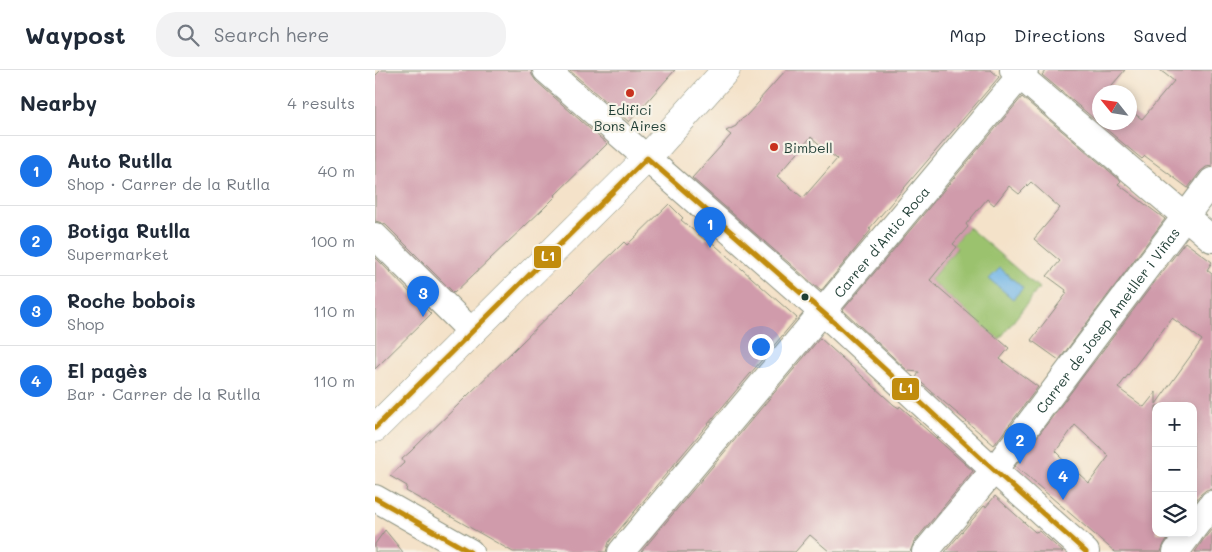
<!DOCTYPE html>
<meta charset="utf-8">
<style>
:root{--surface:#fff;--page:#f2f2f3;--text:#1f2937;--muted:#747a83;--line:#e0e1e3;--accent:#1a73e8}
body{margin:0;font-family:Mali,sans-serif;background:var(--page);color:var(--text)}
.controls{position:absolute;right:15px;bottom:15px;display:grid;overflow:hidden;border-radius:10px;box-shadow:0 2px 8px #0003}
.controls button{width:45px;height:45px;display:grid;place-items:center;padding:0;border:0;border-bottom:1px solid var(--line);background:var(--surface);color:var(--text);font:25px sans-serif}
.compass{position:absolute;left:717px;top:15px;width:45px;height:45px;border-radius:50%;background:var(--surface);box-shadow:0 2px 8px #0003;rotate:300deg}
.you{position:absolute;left:385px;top:276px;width:18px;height:18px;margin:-12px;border:4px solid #fff;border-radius:50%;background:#1a73e8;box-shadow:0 0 0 8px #1a73e833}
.badge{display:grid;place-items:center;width:32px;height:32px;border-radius:50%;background:var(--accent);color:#fff;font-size:16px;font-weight:700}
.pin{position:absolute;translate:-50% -41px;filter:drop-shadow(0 1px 2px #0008)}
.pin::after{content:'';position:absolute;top:26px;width:18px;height:15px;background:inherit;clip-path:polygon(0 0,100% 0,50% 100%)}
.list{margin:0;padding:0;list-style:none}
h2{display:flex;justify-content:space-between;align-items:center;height:65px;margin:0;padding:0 20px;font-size:21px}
h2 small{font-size:16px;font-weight:400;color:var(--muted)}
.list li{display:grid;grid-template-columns:32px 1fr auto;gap:15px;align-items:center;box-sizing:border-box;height:70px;padding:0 20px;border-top:1px solid var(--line)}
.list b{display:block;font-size:19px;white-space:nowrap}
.list p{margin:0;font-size:16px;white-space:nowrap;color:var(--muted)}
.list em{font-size:16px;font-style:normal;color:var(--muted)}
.icon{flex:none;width:28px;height:28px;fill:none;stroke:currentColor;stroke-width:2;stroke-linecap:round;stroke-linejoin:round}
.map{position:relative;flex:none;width:837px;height:482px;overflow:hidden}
header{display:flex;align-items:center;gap:30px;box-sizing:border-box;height:70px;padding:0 25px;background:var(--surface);border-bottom:1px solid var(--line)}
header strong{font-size:24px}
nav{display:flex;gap:28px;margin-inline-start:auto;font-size:18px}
.search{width:350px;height:45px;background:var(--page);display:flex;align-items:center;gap:12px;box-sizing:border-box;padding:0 18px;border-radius:20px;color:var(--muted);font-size:19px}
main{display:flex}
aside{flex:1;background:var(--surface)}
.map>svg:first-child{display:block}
.green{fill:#9bc26e;stroke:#5d8051}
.water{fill:#71b5e6;stroke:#48798d}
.building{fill:#d09bab;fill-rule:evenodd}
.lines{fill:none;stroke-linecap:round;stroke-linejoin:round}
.minor-casing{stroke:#8a907e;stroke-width:28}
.major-casing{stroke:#8a907e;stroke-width:29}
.minor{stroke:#fff;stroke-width:26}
.major{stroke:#fff;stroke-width:28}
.bus-1-casing{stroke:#f7f3e8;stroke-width:9}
.bus-1{stroke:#c18c0d;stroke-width:5}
.poi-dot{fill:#c8321e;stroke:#f7f3e8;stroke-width:2}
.bus-dot{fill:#1f3d34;stroke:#f7f3e8;stroke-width:2}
.labels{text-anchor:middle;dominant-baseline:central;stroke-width:4.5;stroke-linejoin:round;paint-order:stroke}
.poi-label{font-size:14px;fill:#1f3d34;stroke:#f7f3e8}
.street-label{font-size:14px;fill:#1f3d34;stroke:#f7f3e8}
.line-badge{stroke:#f7f3e8;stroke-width:2}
.badge-label{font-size:14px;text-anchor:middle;font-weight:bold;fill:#fff}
</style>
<header>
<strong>Waypost</strong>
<div class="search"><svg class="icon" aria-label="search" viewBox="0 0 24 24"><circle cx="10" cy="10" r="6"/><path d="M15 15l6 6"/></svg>Search here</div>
<nav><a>Map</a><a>Directions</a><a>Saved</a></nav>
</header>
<main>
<aside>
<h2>Nearby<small>4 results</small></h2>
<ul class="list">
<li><span class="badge">1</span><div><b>Auto Rutlla</b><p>Shop · Carrer de la Rutlla</p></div><em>40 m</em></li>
<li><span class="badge">2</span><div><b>Botiga Rutlla</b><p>Supermarket</p></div><em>100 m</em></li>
<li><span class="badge">3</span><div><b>Roche bobois</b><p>Shop</p></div><em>110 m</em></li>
<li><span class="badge">4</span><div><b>El pagès</b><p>Bar · Carrer de la Rutlla</p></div><em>110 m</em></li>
</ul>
</aside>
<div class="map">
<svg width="837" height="482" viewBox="0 0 837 482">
<rect width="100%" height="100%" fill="#f7f3e8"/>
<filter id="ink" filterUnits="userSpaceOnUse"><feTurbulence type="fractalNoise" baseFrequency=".02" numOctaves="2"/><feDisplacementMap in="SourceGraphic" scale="10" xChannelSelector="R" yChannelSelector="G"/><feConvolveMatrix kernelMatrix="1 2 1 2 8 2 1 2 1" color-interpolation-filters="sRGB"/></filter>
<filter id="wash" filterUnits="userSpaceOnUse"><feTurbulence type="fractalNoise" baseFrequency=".0096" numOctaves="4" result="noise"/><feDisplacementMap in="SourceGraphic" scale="20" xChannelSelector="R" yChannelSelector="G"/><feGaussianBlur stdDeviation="1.12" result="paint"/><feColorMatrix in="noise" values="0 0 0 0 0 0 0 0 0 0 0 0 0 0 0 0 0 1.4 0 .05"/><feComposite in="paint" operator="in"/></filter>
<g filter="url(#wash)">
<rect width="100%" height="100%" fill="#f4e2c9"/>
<!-- green -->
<path class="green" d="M593,157L664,218L624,270L555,210L582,178L578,174Z"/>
<!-- water -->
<path class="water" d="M625,198L648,218L638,229L614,209Z"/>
<g id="blocks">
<!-- building -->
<path class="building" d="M6,0H156L157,5L161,11L232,74L180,125L181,126L168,139L79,223L11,155L4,152L0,151V6Z
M194,0H300L254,52Z
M411,0H616L624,7L494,159L496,160L446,221L317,108L356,65L351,61L361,56L365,50L370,47L385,31L384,30ZM436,67L462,89L428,128L402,106Z
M671,0H750L731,22H724V52H754V40L767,49L799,11L785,0H837V96L831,97L825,102L813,118L770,86L767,89L762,85L667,5Z
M647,27L746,111L743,114L790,149L684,290L656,270L692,223L690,222L691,220L672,206L685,191L659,169L685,138L656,112L644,124L634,116L619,135L612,129L591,154L593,157L578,174L582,177L555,210L634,278L625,289L663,317L619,375L541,308L544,302L533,301L468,240Z
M294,134L308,148L306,150L330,170L332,168L422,248L234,472L231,482H138L31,421L32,416L15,406L29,393L27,389L35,382L249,172L252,175Z
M810,172L837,192L832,200L837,204V419L831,420L825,425L818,434V336H781V463H796L789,474L786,482H740L640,396ZM797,248L827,270L781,334V322L769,337L743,318ZM700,355L734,386L714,413L684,386L685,385L681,381Z
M0,187L56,244L0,299Z
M445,268L519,335L524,338L525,336L598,401L539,472L535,482H455L435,465L420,482H266Z
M620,426L660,462L664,461L688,482H570L609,436L611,437Z
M837,459V482H820L828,470Z
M10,460L28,482H0V474Z"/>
</g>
</g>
<g filter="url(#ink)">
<use href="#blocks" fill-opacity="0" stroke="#8a907e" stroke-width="1"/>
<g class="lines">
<defs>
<g id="minor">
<path d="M171,0L461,254L610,392L711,482"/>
<path d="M638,0L837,169"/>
<path d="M0,166L97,262"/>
<path d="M0,428L95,482"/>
<path d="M818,459L837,434"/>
<path id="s1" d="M246,482L650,0"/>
<path id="s2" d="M550,482L619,400L837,111"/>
<path d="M801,482L815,463"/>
</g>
<path id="major" d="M0,358L272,88L351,0"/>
</defs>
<!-- minor casing -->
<use href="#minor" class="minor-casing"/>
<!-- major casing -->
<use href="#major" class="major-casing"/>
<!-- minor -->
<use href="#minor" class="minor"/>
<!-- major -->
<use href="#major" class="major"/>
<defs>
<path id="bus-1" d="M0,358L272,88L461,254L610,392L711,482
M0,428L95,482"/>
</defs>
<!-- bus-1 casing -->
<use href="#bus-1" class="bus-1-casing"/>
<!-- bus-1 -->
<use href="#bus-1" class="bus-1"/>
</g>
</g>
<!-- markers -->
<g class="poi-dot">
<circle cx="255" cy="23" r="5"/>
<circle cx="399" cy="77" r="5"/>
</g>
<circle class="bus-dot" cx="430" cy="227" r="4.5"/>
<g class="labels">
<!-- poi labels -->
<g class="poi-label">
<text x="255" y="39">Edifici<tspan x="255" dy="16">Bons Aires</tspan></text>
<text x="409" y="77" text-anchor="start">Bimbell</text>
</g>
<!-- street labels -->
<g class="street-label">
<text stroke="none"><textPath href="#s1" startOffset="405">Carrer d'Antic Roca</textPath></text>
<text stroke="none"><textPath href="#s2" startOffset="295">Carrer de Josep Ametller i Viñas</textPath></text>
</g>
</g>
<g class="line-badge">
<rect x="158" y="175" width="29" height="24" rx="5" fill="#c18c0d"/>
<rect x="516" y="307" width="29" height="24" rx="5" fill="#c18c0d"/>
</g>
<g class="badge-label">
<text x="173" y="191">L1</text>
<text x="531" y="323">L1</text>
</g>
</svg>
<div class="controls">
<button>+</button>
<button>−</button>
<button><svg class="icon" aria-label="layers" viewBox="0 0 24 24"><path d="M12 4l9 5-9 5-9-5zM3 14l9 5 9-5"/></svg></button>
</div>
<svg class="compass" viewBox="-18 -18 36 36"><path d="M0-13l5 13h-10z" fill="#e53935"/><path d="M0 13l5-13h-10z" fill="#747a83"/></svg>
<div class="you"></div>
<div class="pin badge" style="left:335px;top:178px">1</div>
<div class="pin badge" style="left:645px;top:394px">2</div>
<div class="pin badge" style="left:48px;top:247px">3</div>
<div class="pin badge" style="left:688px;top:430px">4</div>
</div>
</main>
